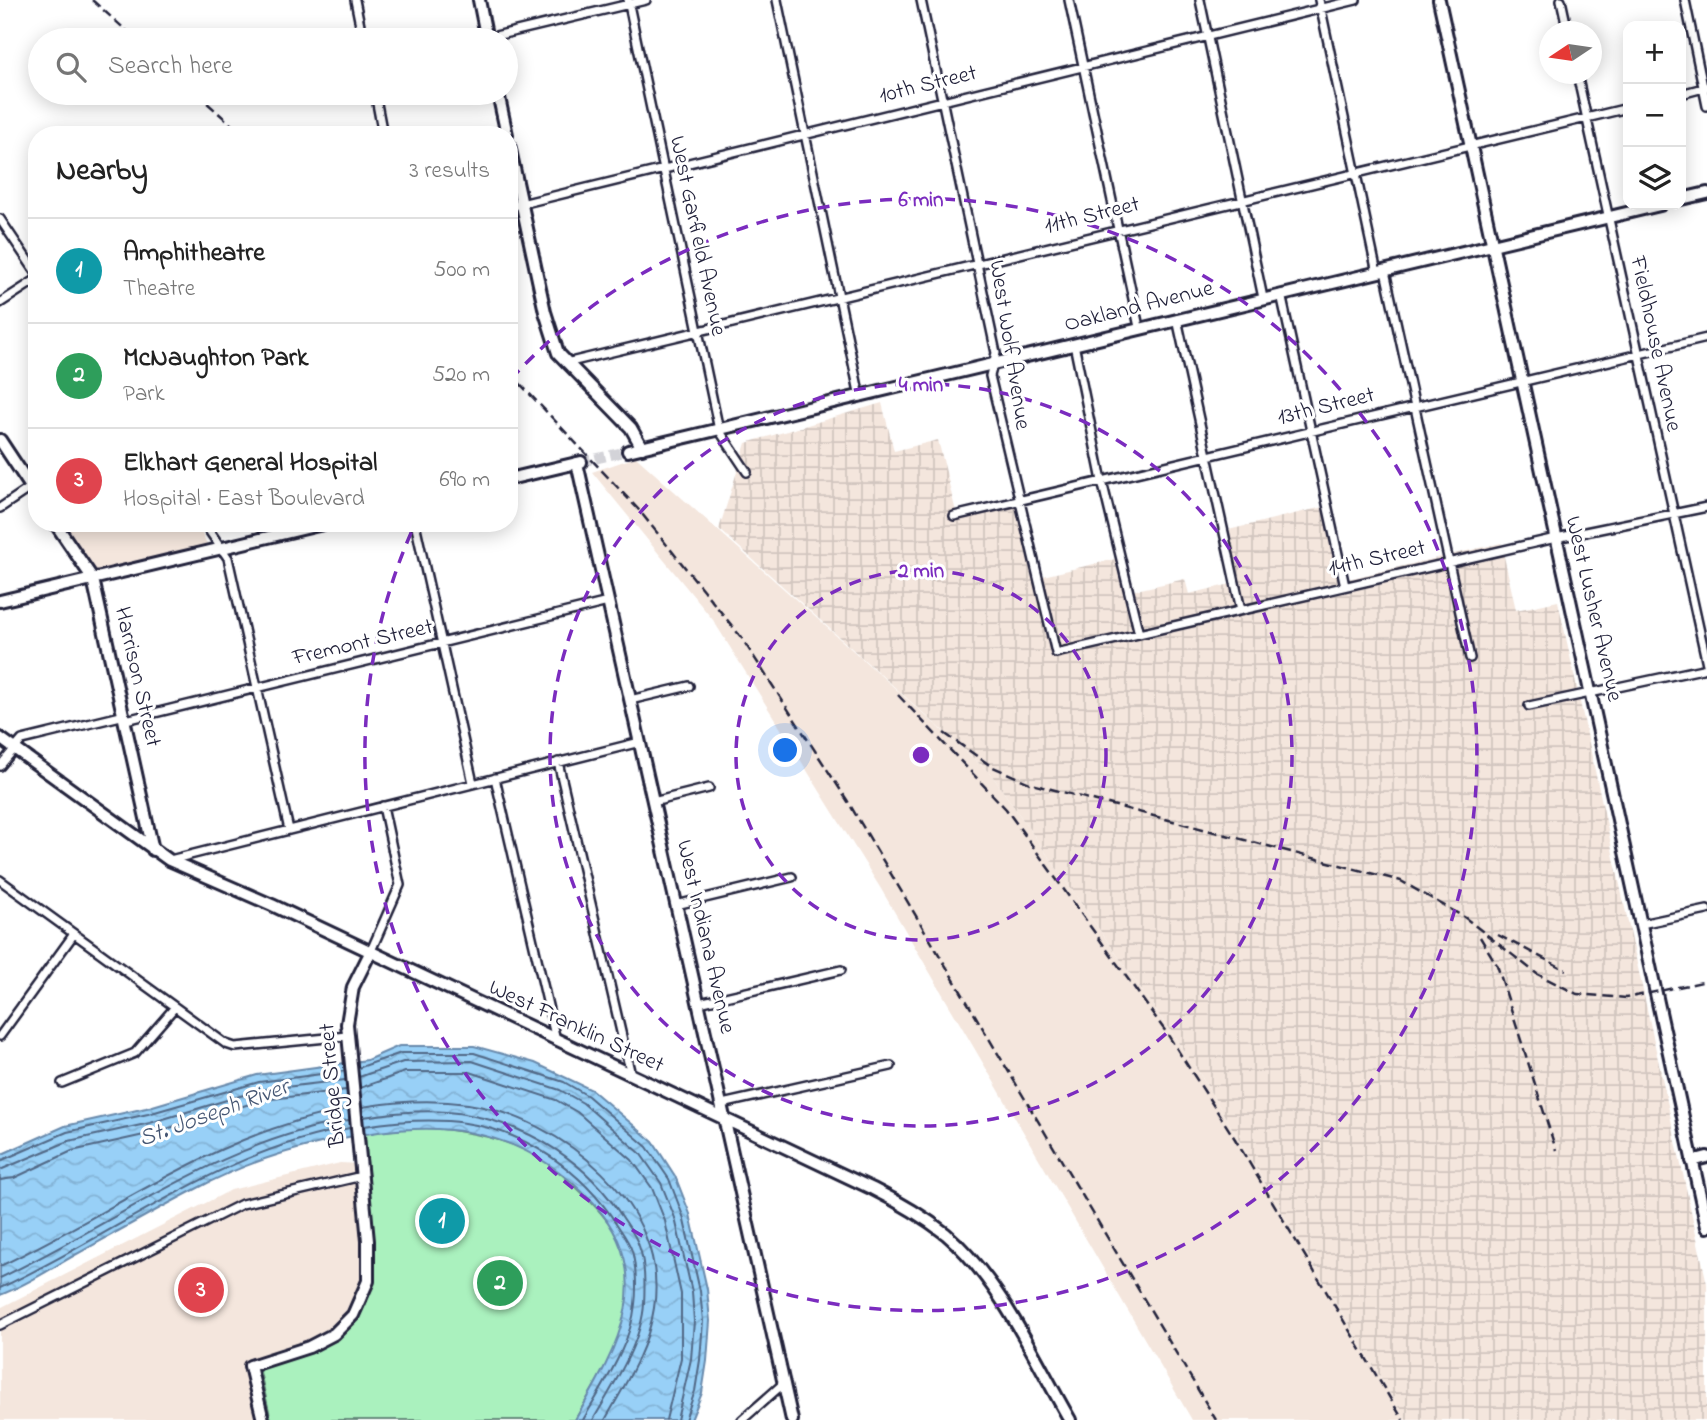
<!DOCTYPE html>
<meta charset="utf-8">
<style>
:root{--surface:#fff;--page:#f2f2f2;--text:#222;--muted:#767676;--line:#e0e0e0;--accent:#1a73e8}
body{margin:0;font-family:"Indie Flower",sans-serif;background:var(--page);color:var(--text)}
.controls{position:absolute;right:21px;top:21px;display:grid;overflow:hidden;border-radius:14px;box-shadow:0 4px 18px #0003}
.controls button{width:63px;height:63px;display:grid;place-items:center;padding:0;border:0;border-bottom:2px solid var(--line);background:var(--surface);color:var(--text);font:35px sans-serif}
.compass{position:absolute;left:1539px;top:21px;width:63px;height:63px;border-radius:50%;background:var(--surface);box-shadow:0 4px 18px #0003;rotate:257deg}
.you{position:absolute;left:786px;top:751px;width:24px;height:24px;margin:-18px;border:5px solid #fff;border-radius:50%;background:#1a73e8;box-shadow:0 0 0 10px #1a73e833}
.badge{display:grid;place-items:center;width:46px;height:46px;border-radius:50%;background:var(--accent);color:#fff;font-size:23px;font-weight:700}
.pin{position:absolute;translate:-50% -50%;border:4px solid #fff;box-shadow:0 2px 7px #0006}
.list{margin:0;padding:0;list-style:none}
h2{display:flex;justify-content:space-between;align-items:center;height:91px;margin:0;padding:0 28px;font-size:30px}
h2 small{font-size:23px;font-weight:400;color:var(--muted)}
.list li{display:grid;grid-template-columns:46px 1fr auto;gap:21px;align-items:center;box-sizing:border-box;height:105px;padding:0 28px;border-top:2px solid var(--line)}
.list b{display:block;font-size:26px;white-space:nowrap}
.list p{margin:0;font-size:23px;white-space:nowrap;color:var(--muted)}
.list em{font-size:23px;font-style:normal;color:var(--muted)}
.icon{flex:none;width:38px;height:38px;fill:none;stroke:currentColor;stroke-width:2;stroke-linecap:round;stroke-linejoin:round}
.map{position:relative;flex:none;width:1707px;height:1420px;overflow:hidden}
.search{position:absolute;background:var(--surface);box-shadow:0 4px 18px #0003;left:28px;top:28px;width:490px;height:77px;display:flex;align-items:center;gap:18px;box-sizing:border-box;padding:0 24px;border-radius:38px;color:var(--muted);font-size:26px}
.panel{position:absolute;background:var(--surface);box-shadow:0 4px 18px #0003;left:28px;top:126px;width:490px;height:406px;border-radius:28px}
.map>svg:first-child{display:block}
.built{fill:#f4e6dd}
.industrial{fill:url(#industrial-grid)}
.park{fill:#aaf1be;stroke:#668a7c;stroke-width:2}
.water{fill:url(#water-waves);stroke:#698aac;stroke-width:2}
.lines{fill:none;stroke-linecap:round;stroke-linejoin:round}
.shore{stroke:#516886;stroke-width:2}
.secondary-tunnel{stroke:#d3d3d8;stroke-width:10;stroke-dasharray:10 5;stroke-linecap:butt}
.street-casing{stroke:#22223b;stroke-width:12}
.secondary-casing{stroke:#22223b;stroke-width:16}
.primary-casing{stroke:#22223b;stroke-width:16}
.street{stroke:#fff;stroke-width:7}
.secondary{stroke:#fff;stroke-width:10}
.primary{stroke:#fff;stroke-width:10}
.rail{stroke:#22223b;stroke-width:2.5;stroke-dasharray:10 5;stroke-linecap:butt}
.ring{fill:none;stroke:#7b2cbf;stroke-width:3.5;stroke-dasharray:12 9}
.labels{text-anchor:middle;dominant-baseline:central;stroke-width:6;stroke-linejoin:round;paint-order:stroke}
.street-label{font-size:23px;fill:#22223b;stroke:#fff}
.water-label{font-size:24px;font-style:italic;fill:#455673;stroke:#fff}
.centre{fill:#7b2cbf;stroke:#fff;stroke-width:3.5}
.ring-label{font-size:21px;text-anchor:middle;font-weight:bold;fill:#7b2cbf;stroke:#fff;stroke-width:6;stroke-linejoin:round;paint-order:stroke}
</style>
<div class="map">
<svg width="1707" height="1420" viewBox="0 0 1707 1420">
<defs>
<pattern id="industrial-grid" width="8" height="8" patternUnits="userSpaceOnUse" patternTransform="scale(1.75)"><rect width="8" height="8" fill="#f4e6dd"/><path d="M0 4h8M4 0v8" fill="none" stroke="#d1c5bf"/></pattern>
<pattern id="water-waves" width="16" height="10" patternUnits="userSpaceOnUse" patternTransform="scale(1.75)"><rect width="16" height="10" fill="#98d0f7"/><path d="M0 5q4-4 8 0t8 0" fill="none" stroke="#83b2d5"/></pattern>
</defs>
<rect width="100%" height="100%" fill="#fff"/>
<filter id="ink" filterUnits="userSpaceOnUse"><feTurbulence type="fractalNoise" baseFrequency=".0143" numOctaves="2"/><feDisplacementMap in="SourceGraphic" scale="14" xChannelSelector="R" yChannelSelector="G"/><feConvolveMatrix kernelMatrix="1 2 1 2 8 2 1 2 1" color-interpolation-filters="sRGB"/></filter>
<g filter="url(#ink)">
<!-- built -->
<path class="built" d="M636,457L991,774L1198,1071L1406,1420H1192L881,889L713,620L592,472Z
M63,523H197L207,544L97,572Z
M340,1163L360,1164L369,1257L364,1292L334,1333L250,1366L263,1420H0V1308L231,1190Z"/>
<!-- industrial -->
<path class="industrial" d="M882,403L894,451L938,440L956,512L1023,494L1043,576L1124,557L1132,591L1185,579L1189,594L1231,584L1220,532L1331,505L1348,579L1501,543L1516,610L1558,601L1707,1284V1420H1406L1198,1071L991,774L719,529L746,443Z"/>
<!-- park -->
<path class="park" d="M422,1127C458,1130 492,1135 525,1150C555,1162 615,1220 625,1251C629,1264 630,1291 628,1304C623,1344 594,1386 575,1420H271L260,1372L263,1367C285,1360 309,1355 329,1343C383,1312 376,1261 371,1209C369,1184 367,1158 365,1133Z"/>
<!-- water -->
<path class="water" d="M399,1046H474L535,1063L592,1090L653,1142L675,1176L690,1214L707,1289L710,1321L707,1361L702,1393L691,1420H575C617,1348 660,1276 593,1203C517,1120 428,1118 325,1142C280,1152 237,1167 196,1189C155,1210 115,1233 75,1255C50,1269 27,1285 0,1295V1155L65,1126L146,1108L257,1075L367,1060Z"/>
<g class="lines">
<!-- shore -->
<path class="shore" d="M358,1068L401,1053H474L564,1082L588,1096L647,1147L669,1179L683,1216L700,1291L703,1321L700,1360L695,1391L685,1420
M359,1077L403,1062L472,1061L560,1090L583,1103L640,1153L661,1183L675,1218L692,1292L694,1321L691,1359L677,1420
M360,1088L405,1072H470L556,1100L577,1112L632,1160L652,1188L665,1221L681,1294V1358L666,1420
M362,1107C397,1101 433,1099 468,1104C561,1118 670,1205 654,1308C648,1349 625,1385 605,1420
M363,1117C397,1112 434,1108 469,1115C533,1127 588,1163 623,1218C629,1227 636,1236 639,1246C645,1262 645,1286 644,1304C642,1342 612,1387 593,1420
M364,1126C397,1121 431,1118 465,1123C527,1132 582,1171 616,1223C621,1231 629,1241 632,1251C636,1266 637,1288 635,1304C631,1345 603,1385 583,1420
M0,1161L67,1132L148,1114L259,1082L345,1071
M0,1170L69,1141L150,1123L260,1090L345,1080
M0,1180L14,1178L72,1151L153,1133L263,1100L346,1090
M0,1266C116,1211 219,1131 348,1109
M0,1278C116,1223 220,1141 349,1120
M0,1288C117,1234 220,1150 350,1128"/>
<!-- secondary-tunnel -->
<path class="secondary-tunnel" d="M581,462L628,451"/>
<defs>
<path id="street" d="M355,0L363,40
M628,0L719,430L747,472
M777,0L860,397
M921,0L996,353L990,376L1056,653L1556,538L1707,507
M1069,0L1139,327
M1200,0L1263,298
M1319,0L1377,273
M1561,0L1568,32
M1685,0L1707,106
M487,38L646,0
M1577,74L1707,664
M375,93L383,135
M1681,94L1707,87
M509,207L1356,0
M0,219L37,274
M1385,271L1470,658
M1281,294L1345,586
M0,303L37,279
M1177,319L1241,610
M1074,344L1102,481L1139,634
M566,363L1628,108
M0,508L37,483
M954,516L1707,338
M204,523L228,558L289,830
M415,523L473,783
M630,700L689,686
M1529,706L1707,668
M126,720L608,602
M558,762L631,1075
M0,766L22,740L125,715
M495,778L556,1040
M653,802L709,788
M170,860L640,742
M0,880L226,1044L235,1047L347,1036
M676,905L792,877
M1641,924L1707,910
M370,953L400,885L383,806
M699,1003L841,970
M0,1036L74,934
M62,1083L135,1053L175,1007
M722,1104L891,1066
M0,1325L242,1204L362,1176
M742,1420L784,1383"/>
<path id="secondary" d="M479,0L487,40
M498,93L507,135
M509,145L545,312L558,353L631,428L642,448
M1681,199L1707,193
M0,440L37,496
M628,451L1660,205
M577,463L792,1420
M509,479L581,462
M55,523L93,579L153,850
M0,601L327,523
M0,738L169,860L272,905L873,1189C899,1202 923,1216 946,1234C1001,1281 1034,1358 1070,1420
M1692,1161L1707,1157
M263,1420L250,1366L309,1347L334,1334L353,1315L368,1281V1241L347,1024L353,987L370,953"/>
<path id="primary" d="M1439,0L1707,1227"/>
</defs>
<!-- street casing -->
<use href="#street" class="street-casing"/>
<!-- secondary casing -->
<use href="#secondary" class="secondary-casing"/>
<!-- primary casing -->
<use href="#primary" class="primary-casing"/>
<!-- street -->
<use href="#street" class="street"/>
<!-- secondary -->
<use href="#secondary" class="secondary"/>
<!-- primary -->
<use href="#primary" class="primary"/>
<!-- rail -->
<path class="rail" d="M92,0L137,40
M196,93L243,135
M509,372L638,509L741,637L847,800L1216,1420
M898,695L1006,809L1166,1032L1235,1139L1403,1420
M944,733L991,766L1032,784L1401,881L1464,917L1537,974L1577,994L1626,998L1707,981
M1498,935L1566,970
M1480,937L1497,965L1556,1150"/>
</g>
</g>
<!-- distance rings -->
<g class="ring">
<circle cx="921" cy="755" r="185"/>
<circle cx="921" cy="755" r="371"/>
<path d="M511 379A556 556 0 1 1 415 524"/>
</g>
<g class="labels">
<!-- street labels -->
<g class="street-label">
<text transform="translate(928 85) rotate(-14)">10th Street</text>
<text transform="translate(1092 216) rotate(-14)">11th Street</text>
<text transform="translate(697 236) rotate(78)">West Garfield Avenue</text>
<text transform="translate(1139 307) rotate(-14)">Oakland Avenue</text>
<text transform="translate(1655 344) rotate(78)">Fieldhouse Avenue</text>
<text transform="translate(1009 345) rotate(81)">West Wolf Avenue</text>
<text transform="translate(1326 407) rotate(-14)">13th Street</text>
<text transform="translate(1377 559) rotate(-13)">14th Street</text>
<text transform="translate(1593 609) rotate(77)">West Lusher Avenue</text>
<text transform="translate(363 643) rotate(-13)">Fremont Street</text>
<text transform="translate(137 677) rotate(77)">Harrison Street</text>
<text transform="translate(705 937) rotate(77)">West Indiana Avenue</text>
<text transform="translate(576 1027) rotate(25)">West Franklin Street</text>
<text transform="translate(333 1085) rotate(-95)">Bridge Street</text>
</g>
<!-- water labels -->
<g class="water-label">
<text transform="translate(214 1114) rotate(-20)">St. Joseph River</text>
</g>
</g>
<circle cx="921" cy="755" r="10" class="centre"/>
<g class="ring-label">
<text x="921" y="206">6 min</text>
<text x="921" y="391">4 min</text>
<text x="921" y="577">2 min</text>
</g>
</svg>
<div class="controls">
<button>+</button>
<button>−</button>
<button><svg class="icon" aria-label="layers" viewBox="0 0 24 24"><path d="M12 4l9 5-9 5-9-5zM3 14l9 5 9-5"/></svg></button>
</div>
<svg class="compass" viewBox="-18 -18 36 36"><path d="M0-13l5 13h-10z" fill="#e53935"/><path d="M0 13l5-13h-10z" fill="#767676"/></svg>
<div class="you"></div>
<div class="pin badge" style="left:442px;top:1221px;background:#0f9aa8">1</div>
<div class="pin badge" style="left:500px;top:1283px;background:#2e9e5b">2</div>
<div class="pin badge" style="left:201px;top:1290px;background:#e0444e">3</div>
<div class="search"><svg class="icon" aria-label="search" viewBox="0 0 24 24"><circle cx="10" cy="10" r="6"/><path d="M15 15l6 6"/></svg>Search here</div>
<section class="panel">
<h2>Nearby<small>3 results</small></h2>
<ul class="list">
<li><span class="badge" style="background:#0f9aa8">1</span><div><b>Amphitheatre</b><p>Theatre</p></div><em>500 m</em></li>
<li><span class="badge" style="background:#2e9e5b">2</span><div><b>McNaughton Park</b><p>Park</p></div><em>520 m</em></li>
<li><span class="badge" style="background:#e0444e">3</span><div><b>Elkhart General Hospital</b><p>Hospital · East Boulevard</p></div><em>690 m</em></li>
</ul>
</section>
</div>
